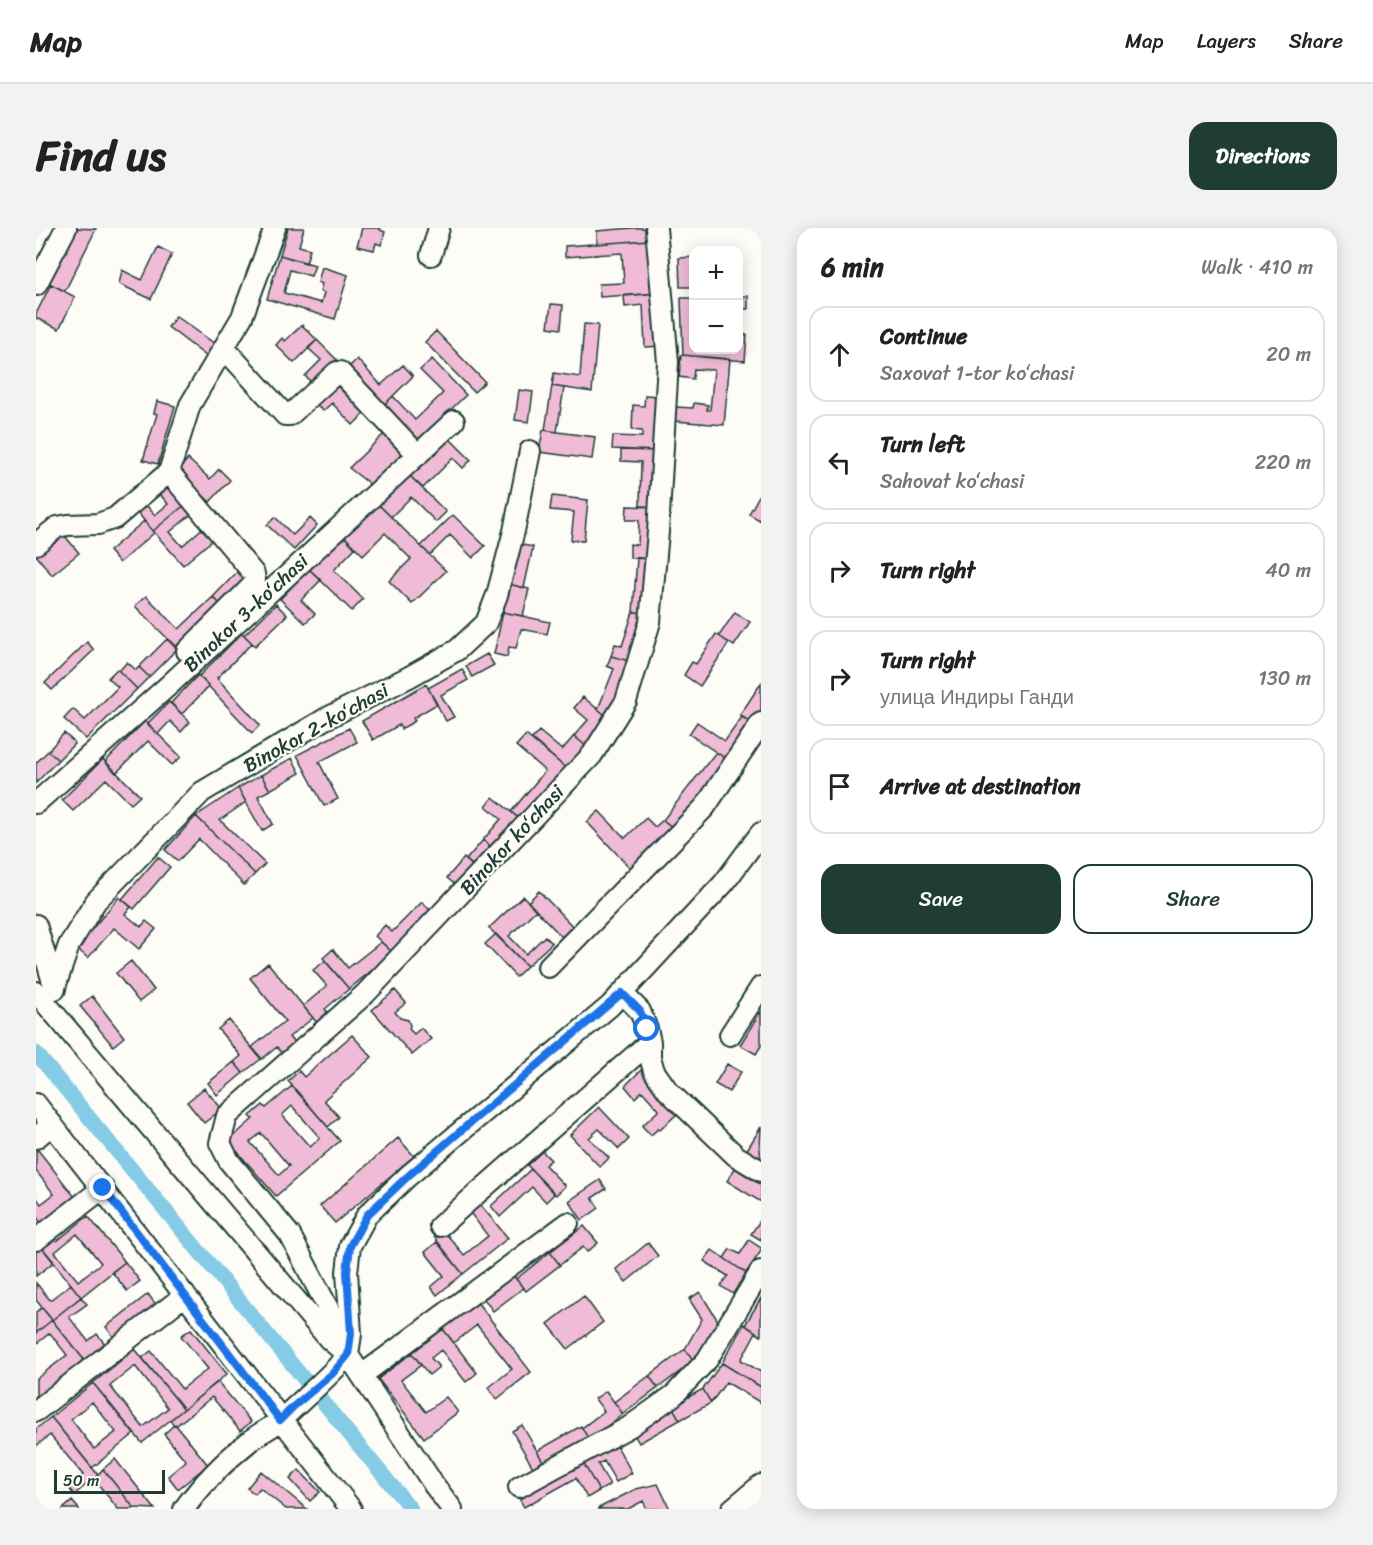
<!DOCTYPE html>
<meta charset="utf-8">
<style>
:root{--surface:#fff;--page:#f2f2f2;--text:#222;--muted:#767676;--line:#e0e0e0;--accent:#1f3d34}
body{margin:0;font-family:Sriracha,sans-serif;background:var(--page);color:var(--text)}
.controls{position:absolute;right:18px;top:18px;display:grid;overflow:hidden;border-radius:12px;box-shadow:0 3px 15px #0003}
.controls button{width:54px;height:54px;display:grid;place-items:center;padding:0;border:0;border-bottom:2px solid var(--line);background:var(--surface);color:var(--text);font:30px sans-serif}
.scale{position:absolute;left:18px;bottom:15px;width:111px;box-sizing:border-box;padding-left:6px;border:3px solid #1f3d34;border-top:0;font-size:16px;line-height:21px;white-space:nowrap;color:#1f3d34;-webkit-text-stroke:4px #fdfcf7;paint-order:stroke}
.stop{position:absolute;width:18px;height:18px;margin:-14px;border:4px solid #1a73e8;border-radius:50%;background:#fff}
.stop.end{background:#1a73e8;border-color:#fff;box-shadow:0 2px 6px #0008}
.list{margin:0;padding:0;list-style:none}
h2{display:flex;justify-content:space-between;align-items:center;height:78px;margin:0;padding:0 24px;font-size:26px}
h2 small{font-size:20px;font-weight:400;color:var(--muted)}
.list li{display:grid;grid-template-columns:39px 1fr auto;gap:18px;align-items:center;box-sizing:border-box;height:96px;margin:0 12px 12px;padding:0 12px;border:2px solid var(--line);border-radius:18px}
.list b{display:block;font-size:22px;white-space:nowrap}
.list p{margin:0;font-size:20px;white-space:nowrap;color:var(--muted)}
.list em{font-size:20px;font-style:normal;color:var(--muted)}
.actions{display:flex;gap:12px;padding:18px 24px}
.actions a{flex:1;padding:14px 0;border:2px solid var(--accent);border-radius:18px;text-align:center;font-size:21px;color:var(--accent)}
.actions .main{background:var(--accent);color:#fff}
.icon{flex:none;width:33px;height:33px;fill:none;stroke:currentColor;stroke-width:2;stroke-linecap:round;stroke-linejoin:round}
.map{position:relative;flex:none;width:725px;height:1281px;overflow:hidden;border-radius:18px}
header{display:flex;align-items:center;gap:36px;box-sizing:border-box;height:84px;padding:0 30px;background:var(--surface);border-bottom:2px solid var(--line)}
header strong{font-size:28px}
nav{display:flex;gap:33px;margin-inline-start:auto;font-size:21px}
.intro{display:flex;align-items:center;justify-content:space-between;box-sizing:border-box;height:144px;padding:0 36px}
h1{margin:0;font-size:42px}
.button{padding:15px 27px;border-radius:18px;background:var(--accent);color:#fff;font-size:21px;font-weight:700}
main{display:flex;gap:36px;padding:0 36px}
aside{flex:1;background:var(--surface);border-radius:18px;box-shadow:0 3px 15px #0003}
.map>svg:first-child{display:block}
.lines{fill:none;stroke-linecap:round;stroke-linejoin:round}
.canal{stroke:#85cbe6;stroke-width:15}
.building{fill:#f0bbd7;stroke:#1f3d34;stroke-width:1.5;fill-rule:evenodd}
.minor-casing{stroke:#1f3d34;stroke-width:24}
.minor{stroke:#fdfcf7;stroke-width:20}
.route{stroke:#1a73e8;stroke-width:8}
.labels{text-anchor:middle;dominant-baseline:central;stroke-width:4.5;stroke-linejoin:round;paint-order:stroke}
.street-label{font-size:20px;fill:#1f3d34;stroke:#fdfcf7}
</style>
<header>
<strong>Map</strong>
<nav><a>Map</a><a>Layers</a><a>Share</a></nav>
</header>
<div class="intro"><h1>Find us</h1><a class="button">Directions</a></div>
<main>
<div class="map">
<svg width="725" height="1281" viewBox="0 0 725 1281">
<rect width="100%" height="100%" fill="#fdfcf7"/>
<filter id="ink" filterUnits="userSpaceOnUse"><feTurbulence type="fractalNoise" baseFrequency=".0167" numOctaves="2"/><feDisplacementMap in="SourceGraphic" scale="12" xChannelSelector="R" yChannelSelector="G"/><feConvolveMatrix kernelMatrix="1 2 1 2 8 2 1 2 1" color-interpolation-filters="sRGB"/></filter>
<g filter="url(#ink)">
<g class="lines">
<!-- canal -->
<path class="canal" d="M0,825L375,1281"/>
</g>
<!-- building -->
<path class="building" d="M39,0L60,1L29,63L12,55Z
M252,0H268L263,18L274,21L270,35L244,27Z
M326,0H344V2L349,4L345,17L340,15L338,22L321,18Z
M596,0H612V12L561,16V3Z
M615,12L623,65L564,69L563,56L588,55L586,25L529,29V18Z
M122,19L136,26L115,71L83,56L86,42L106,52Z
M244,27L279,37L275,48L254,42L248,65L285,75L288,65L284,63L286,56L282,54L286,39L312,47L299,91L231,71Z
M658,29V59H644L643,30Z
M15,56L39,69L23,101L0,90V86Z
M623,65L627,118L609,119L607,77L589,79L588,68Z
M702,68H712V81H702Z
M645,70H658V122H702V106L711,107L709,133L647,127Z
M515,76L527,77L525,101L512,99Z
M140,88L179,116L170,128L132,99Z
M548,96L562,97L556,164L516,158L518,145L544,149Z
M266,97L281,112L258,135L240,117L246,110L249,113Z
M400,103L449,154L438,164L389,114Z
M281,112L304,135L280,159L269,148L285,132L272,120Z
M645,127L694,131L688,197L639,193L640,179L657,180L658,175L672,177L671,182H674L678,142L658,141L657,151L643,149Z
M321,131L345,157L367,137L377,148L344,181L308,144Z
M396,131L430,167L378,217L344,181L357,168L379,192L407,165L384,142Z
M296,153L329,185L317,197L296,175L287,183L276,172Z
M516,158L528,160L521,204L509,202Z
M483,162L497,164L493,194L479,192Z
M609,167L623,168L621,223L576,221L577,208L606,209V203L596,202L597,177L608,178Z
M121,173L139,178L122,236L107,232L121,186L118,185Z
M507,202L559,209L556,231L503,224Z
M350,204L369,224L335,257L313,240Z
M412,209L435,232L427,240L417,230L387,260L374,248Z
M585,222L621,223L618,279L604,278L605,234L585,233Z
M152,231L174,251L183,241L194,252L174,274L141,243Z
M373,247L410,284L400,294L375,269L355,289L343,277Z
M134,255L151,275L117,303L101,284L110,277L119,287L132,276L123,265Z
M725,264V293L713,286Z
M516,268L552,272L548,313L535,312L538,284L514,282Z
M340,274L410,343L376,376L353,353L375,331L349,305L327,327L307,307Z
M151,275L158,284L134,304L146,318L170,297L180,309L147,337L117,303Z
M591,278L618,279L616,331L594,330V316L602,317L603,292H590Z
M417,287L449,318L437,330L414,307L394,327L385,318Z
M239,289L257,307L274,290L281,297L258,322L231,297Z
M108,293L118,305L83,335L73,323Z
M24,302L43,325L16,347L0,327V321Z
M307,307L319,320L298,342L327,371L316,383L273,341Z
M482,316L497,319L488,360L473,356Z
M601,330L616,331L612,385L597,384Z
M204,341L214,352L187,379L177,369Z
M273,341L285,352L265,372L279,386L269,395L244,371Z
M473,356L493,361L487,388L467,384Z
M110,368L143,401L177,369L188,380L145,424L99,378Z
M240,376L251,387L219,418L208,407Z
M467,384L514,394L511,406L485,401L480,420L473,419L471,429L458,426Z
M597,384L612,385L597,434L575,428L579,416L586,418Z
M699,384L714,394L698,418L683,408Z
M206,405L216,415L181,450L224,497L216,505L163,448Z
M680,406L693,415L664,458L648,447L656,434L660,436Z
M131,411L141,421L113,449L103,439Z
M51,414L58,422L16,462L9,455Z
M451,426L458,437L436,449L430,438Z
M575,428L597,434L574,491L562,481L578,441L571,438Z
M91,434L100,442L103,439L113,449L101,461L83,443Z
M81,441L101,461L50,511L28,491L37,481L49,492L82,459L72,450Z
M426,441L432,452L405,467L418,489L410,493L392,460Z
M162,447L173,458L146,486L135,475Z
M725,455V489L719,497L704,487Z
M390,456L401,476L377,490L379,493L365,501L363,497L337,512L326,493Z
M547,469L574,491L551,519L538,508L552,492L538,480Z
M133,474L154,494L145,504L134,493L122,506L111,496Z
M706,489L719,497L695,534L653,506L661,494L689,513Z
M109,493L145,529L136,537L112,513L80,545L69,534Z
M313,500L321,514L283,534L302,571L288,578L261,527Z
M503,503L526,522L538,508L551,519L531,541L496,511Z
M28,505L39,515L22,532L12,523Z
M490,507L531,541L487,594L475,584L509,543L480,518Z
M12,523L22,532L0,555V535Z
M680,524L695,534L641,603L627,592Z
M256,530L264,545L234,562L225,547Z
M67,531L104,568L95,576L70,551L37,583L26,572Z
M225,547L234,562L222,568L237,596L226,603L202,560Z
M202,560L210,574L184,592L229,636L219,646L160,588Z
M457,569L485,592L459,622L447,612L465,591L450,578Z
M563,583L589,610L610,590L619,599L627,592L641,603L597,643L551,594Z
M160,588L219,646L208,657L163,611L142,633L129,622Z
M447,612L457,621L440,641L430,632Z
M122,629L134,639L98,681L86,671Z
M428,630L439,639L422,659L411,650Z
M503,663L539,701L528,711L492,674Z
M487,668L500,682L473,708L490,726L509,708L516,715L491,738L453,700Z
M83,669L95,679L89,686L105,699L110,693L120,701L103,721L78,700L52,730L40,720Z
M386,674L397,685L357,725L339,708L349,697L356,704Z
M460,706L491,738L480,749L449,716Z
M345,714L357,725L313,761L287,730L297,721L312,740Z
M95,733L118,762L103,774L80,745Z
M289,733L313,761L289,781L293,786L282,796L267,778L291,758L277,742Z
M232,735L277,790L253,809L258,815L245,825L241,819L226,831L216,819L249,793L214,750Z
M359,762L370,775L359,784L364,790L372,792L374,797L373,801L378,806L385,800L395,811L376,827L336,782Z
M56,768L88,809L77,818L44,778Z
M725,783V818L720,826L704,817Z
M193,792L225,831L207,845L198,834L205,828L182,801Z
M316,807L336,829L288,872L303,889L292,899L252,853L263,843L268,849Z
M198,834L207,845L181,867L172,855Z
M691,836L705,844L693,864L679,856Z
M605,842L644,883L624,902L622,901L615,907L606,898L623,882L606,863L599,870L589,858Z
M256,858L304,913L240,968L192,913L217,891L214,888L227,877L230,880ZM256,878L284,910L274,919L246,887ZM225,905L253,938L243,947L214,914Z
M168,860L186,881L168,895L151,874Z
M563,879L593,911L583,921L563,901L553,910L573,930L564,939L534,907Z
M725,899L724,920L725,934L709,925Z
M362,910L378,928L299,995L284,978Z
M2,922L39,969L5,995L0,988V969L5,976L18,966L0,943V923Z
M506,923L515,932L509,937L529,958L520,967L491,937Z
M699,940L725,957V974L691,953Z
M495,941L518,966L510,974L496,959L464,989L455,978Z
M564,952L570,961L556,970L563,980L546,992L533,973Z
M442,974L472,1010L427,1046L398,1009L407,1002L428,1027L452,1008L432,982Z
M52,988L89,1034L45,1069L4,1017L16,1007L21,1013ZM41,1006L65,1035L42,1053L19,1024Z
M725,991V1012L715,1006Z
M548,998L562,1015L551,1024L547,1019L524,1037L514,1024Z
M713,1012L725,1020V1023L710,1045L688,1030L694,1021L704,1026Z
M401,1014L427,1046L401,1067L395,1059L408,1048L389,1024Z
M612,1015L622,1028L590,1054L580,1041Z
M4,1017L18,1034L0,1048V1020Z
M676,1022L710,1045L697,1066L685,1058L692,1048L668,1033Z
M514,1024L524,1037L490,1063L480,1051Z
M89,1034L104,1053L91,1063L76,1044Z
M478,1048L487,1060L457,1083L448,1071Z
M0,1055L14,1072L35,1056L45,1069L16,1092L0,1072Z
M664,1064L682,1093L658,1133L649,1121L666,1091L653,1071Z
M112,1066L121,1078L79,1111L70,1099Z
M548,1068L567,1094L532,1121L512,1096Z
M45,1069L51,1076L33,1089L52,1113L61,1106L69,1116L49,1133L16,1092Z
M725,1070V1108L709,1097Z
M441,1074L495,1144L461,1171L452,1160L476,1141L441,1097L418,1115L407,1101Z
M6,1080L16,1092L0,1105V1084Z
M16,1092L49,1133L0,1171V1151L31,1127L14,1105L0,1116V1105Z
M708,1096L720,1104L705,1132L725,1144V1159L686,1135Z
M155,1101L191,1146L148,1181L106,1130L115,1123L146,1161L172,1141L145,1108Z
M407,1101L441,1145L430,1154L405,1122L395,1130L403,1139L393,1147L376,1125Z
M99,1121L148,1181L106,1215L57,1155ZM99,1138L132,1180L107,1199L74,1158Z
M649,1121L658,1133L622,1160L613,1148Z
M376,1125L385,1137L365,1152L390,1184L410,1169L422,1184L388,1210L342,1151Z
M686,1135L725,1159V1175L690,1154L675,1175L667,1161Z
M613,1148L622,1160L587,1186L578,1174Z
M182,1154L215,1194L204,1203L176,1169L141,1197H138L134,1192Z
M57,1155L98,1206L56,1240L15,1189ZM56,1174L80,1204L58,1221L35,1191Z
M667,1161L675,1175L644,1192L636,1178Z
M570,1163L587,1186L553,1212L546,1200L568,1183L559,1171Z
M636,1178L644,1192L603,1215L595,1201Z
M15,1189L62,1247L38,1267L32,1259L47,1247L14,1207L0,1218V1201Z
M139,1196L172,1237L142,1261L132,1248L150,1233L128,1206Z
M486,1197L509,1237L499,1243L476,1203Z
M545,1198L553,1212L509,1237L501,1223Z
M577,1211L596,1245L580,1254L568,1233L562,1236L574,1257L563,1263L544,1229Z
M544,1229L563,1263L551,1270L540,1250L488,1279L480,1265Z
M79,1231L119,1281L98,1280L67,1241Z
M67,1241L98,1280L97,1281H82L58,1251Z
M263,1242L284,1264L274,1273L254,1251Z
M225,1243L271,1281H250L224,1260L219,1266L211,1260Z
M622,1256L634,1281H611L607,1273L592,1281H561L600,1261Z
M36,1273L43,1281H27Z"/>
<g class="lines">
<defs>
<path id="minor" d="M395,27L403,0
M0,57L30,0
M188,120L249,187H254L301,144H304L382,227
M133,244L218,346L219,352L216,358L151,423
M0,316L21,299L32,297L62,296L79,290L133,244L154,177L206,89L239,0
M0,575L132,458L418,193
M0,697L19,761
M512,739L669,579L725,495
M19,759L33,717L60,673L166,564L289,491L373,449L421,422L450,395L461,367L478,303L494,223
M0,764L293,1111L312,1127L398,1257L416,1281
M586,765L604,783L611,801L614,814V829L618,843L632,863L700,928L725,943
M694,807L725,759
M0,876L315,1281
M0,910L16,896
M404,998L614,814
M0,1012L67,960
M315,1106L294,1084L254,1007L193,933L184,915L191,888L329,766L556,527L590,473L614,394L622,304L632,134L620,0
M312,1127L315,1106L311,1044L314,1018L331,987L372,948L574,778L688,655L725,605
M326,1147L532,995
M0,1183L149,1067
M483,1259L593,1199L638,1167L671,1132L725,1043
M148,1281C166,1256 191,1231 215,1212C225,1204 237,1199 246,1191C268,1170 292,1150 312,1127
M696,1281L725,1257"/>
</defs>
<!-- minor casing -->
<use href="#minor" class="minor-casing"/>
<!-- minor -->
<use href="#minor" class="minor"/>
</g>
</g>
<g class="lines" filter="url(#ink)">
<!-- route -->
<path class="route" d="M67,960L244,1192L258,1178L296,1146L312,1127L315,1106L311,1044L314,1018L331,987L372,948L586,765L604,783L611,801"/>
</g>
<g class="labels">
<!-- street labels -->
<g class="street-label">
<text transform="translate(210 385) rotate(-43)">Binokor 3-koʻchasi</text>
<text transform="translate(280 500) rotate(-29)">Binokor 2-koʻchasi</text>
<text transform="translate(476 612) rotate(-47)">Binokor koʻchasi</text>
</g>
</g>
</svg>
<div class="controls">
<button>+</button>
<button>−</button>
</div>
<div class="scale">50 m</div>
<div class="stop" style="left:611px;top:801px"></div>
<div class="stop end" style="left:67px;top:960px"></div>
</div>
<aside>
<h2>6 min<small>Walk · 410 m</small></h2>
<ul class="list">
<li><svg class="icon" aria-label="ahead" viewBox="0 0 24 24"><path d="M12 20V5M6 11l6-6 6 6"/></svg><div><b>Continue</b><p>Saxovat 1-tor koʻchasi</p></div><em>20 m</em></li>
<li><svg class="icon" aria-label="left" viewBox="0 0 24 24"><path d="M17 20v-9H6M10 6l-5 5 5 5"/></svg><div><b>Turn left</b><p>Sahovat koʻchasi</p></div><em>220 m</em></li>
<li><svg class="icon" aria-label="right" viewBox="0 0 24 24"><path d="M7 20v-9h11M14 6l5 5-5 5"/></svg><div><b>Turn right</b></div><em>40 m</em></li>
<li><svg class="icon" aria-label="right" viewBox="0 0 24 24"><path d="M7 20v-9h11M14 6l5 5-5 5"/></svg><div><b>Turn right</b><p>улица Индиры Ганди</p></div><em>130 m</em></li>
<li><svg class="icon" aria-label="arrive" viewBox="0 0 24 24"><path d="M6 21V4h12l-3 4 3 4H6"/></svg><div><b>Arrive at destination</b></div></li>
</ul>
<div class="actions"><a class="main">Save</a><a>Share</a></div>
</aside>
</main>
